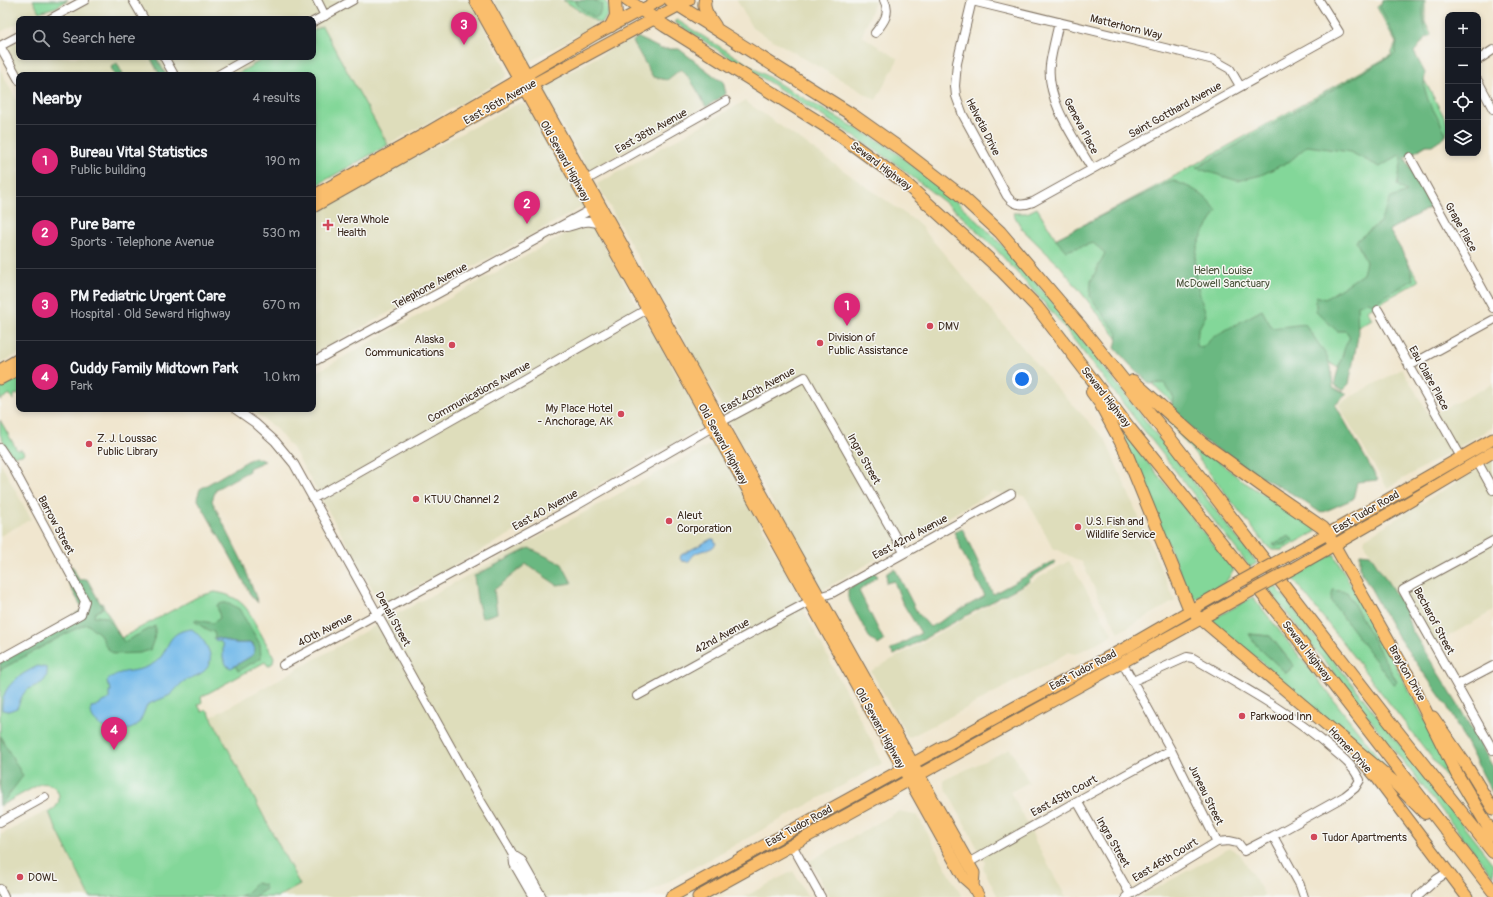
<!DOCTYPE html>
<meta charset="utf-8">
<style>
:root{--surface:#171b24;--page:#20242c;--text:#f1f3f6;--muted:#9ea1a6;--line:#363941;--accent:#db2777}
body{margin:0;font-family:Pangolin,sans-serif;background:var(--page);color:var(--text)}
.controls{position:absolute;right:12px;top:12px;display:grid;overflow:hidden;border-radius:8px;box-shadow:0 2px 6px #0003}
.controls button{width:36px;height:36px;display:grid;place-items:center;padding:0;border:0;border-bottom:1px solid var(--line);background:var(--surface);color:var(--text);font:20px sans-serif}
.you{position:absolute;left:1022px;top:379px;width:14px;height:14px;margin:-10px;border:3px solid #fff;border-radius:50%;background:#1a73e8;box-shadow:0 0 0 6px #1a73e833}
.badge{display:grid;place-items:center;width:26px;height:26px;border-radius:50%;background:var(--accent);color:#fff;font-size:13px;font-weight:700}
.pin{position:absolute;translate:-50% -33px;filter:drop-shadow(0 1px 2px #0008)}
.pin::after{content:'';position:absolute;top:21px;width:14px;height:12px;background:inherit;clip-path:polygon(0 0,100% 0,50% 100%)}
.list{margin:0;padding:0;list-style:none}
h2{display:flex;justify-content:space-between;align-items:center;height:52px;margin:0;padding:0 16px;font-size:17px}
h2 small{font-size:13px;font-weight:400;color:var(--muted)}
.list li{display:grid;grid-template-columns:26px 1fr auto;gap:12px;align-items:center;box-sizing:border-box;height:72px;padding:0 16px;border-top:1px solid var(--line)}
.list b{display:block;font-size:15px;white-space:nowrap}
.list p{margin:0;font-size:13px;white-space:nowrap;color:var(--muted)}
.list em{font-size:13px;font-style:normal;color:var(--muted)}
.icon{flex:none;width:22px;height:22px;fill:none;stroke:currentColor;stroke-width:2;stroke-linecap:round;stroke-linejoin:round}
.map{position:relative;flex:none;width:1493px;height:897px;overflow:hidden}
.search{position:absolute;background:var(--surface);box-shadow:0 2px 6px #0003;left:16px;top:16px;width:300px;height:44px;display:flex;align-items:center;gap:10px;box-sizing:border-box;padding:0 14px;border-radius:8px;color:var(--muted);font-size:15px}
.panel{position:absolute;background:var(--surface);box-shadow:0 2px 6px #0003;left:16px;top:72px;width:300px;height:340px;border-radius:8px}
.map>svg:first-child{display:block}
.built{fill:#deddbb}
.green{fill:#83d799;stroke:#5f805c;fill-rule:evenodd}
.forest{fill:#6ab881;stroke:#527150}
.water{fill:#73baea;stroke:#577284}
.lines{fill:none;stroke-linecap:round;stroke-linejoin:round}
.minor-casing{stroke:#7a6c5c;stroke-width:10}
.major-casing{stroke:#7a6c5c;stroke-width:13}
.highway-casing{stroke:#7a6c5c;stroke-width:14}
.minor{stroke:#fff;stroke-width:8}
.major{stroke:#fabe6d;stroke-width:11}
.highway{stroke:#fabe6d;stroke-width:12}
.major-bridge-casing{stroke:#7a6c5c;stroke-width:13;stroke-linecap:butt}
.major-bridge{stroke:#fabe6d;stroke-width:11}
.poi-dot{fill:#d1495b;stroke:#f6f6f2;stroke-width:1.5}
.labels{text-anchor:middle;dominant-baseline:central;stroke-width:3;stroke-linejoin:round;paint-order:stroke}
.street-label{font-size:11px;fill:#3b2a1e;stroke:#f6f6f2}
.poi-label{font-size:11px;fill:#3b2a1e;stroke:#f6f6f2;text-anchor:start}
.park-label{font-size:11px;fill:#4d553d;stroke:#f6f6f2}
</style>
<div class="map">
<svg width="1493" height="897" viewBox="0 0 1493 897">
<rect width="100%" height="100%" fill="#f6f6f2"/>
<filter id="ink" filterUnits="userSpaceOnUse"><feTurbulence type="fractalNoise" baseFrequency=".025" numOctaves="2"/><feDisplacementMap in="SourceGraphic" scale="8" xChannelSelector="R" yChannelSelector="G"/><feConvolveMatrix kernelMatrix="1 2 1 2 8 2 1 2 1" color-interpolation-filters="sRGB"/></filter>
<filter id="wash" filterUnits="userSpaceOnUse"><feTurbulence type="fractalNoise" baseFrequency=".012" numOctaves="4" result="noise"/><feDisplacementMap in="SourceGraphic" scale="16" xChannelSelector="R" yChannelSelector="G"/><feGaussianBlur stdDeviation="0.9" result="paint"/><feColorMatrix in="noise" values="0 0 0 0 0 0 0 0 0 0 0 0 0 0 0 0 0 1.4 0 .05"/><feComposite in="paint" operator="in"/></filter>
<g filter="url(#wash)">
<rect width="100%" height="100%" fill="#f0e6cf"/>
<!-- built -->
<path class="built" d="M0,0H68L56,7L39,12L26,19H19V23L0,32Z
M94,0H470L508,73L505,78L313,188V75H19L4,49L19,41V57H313V19H59Z
M494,0H564L598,23L529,62Z
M737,0H874L875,2L862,36L898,59L876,100L752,28Z
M633,38L680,64L714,101L592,169L587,167L543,94L545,85Z
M0,69L19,105V353L0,364Z
M745,101L918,223L1055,386L1105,439L1175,601L1119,632L1100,600L1082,562L1053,548L1025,496L992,492L819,592L723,409L597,184Z
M519,103L526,104L584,206L313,354V214L397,167Z
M593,227L705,425L382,606L295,452L276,429L256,413V409H313V374L569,232Z
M1402,369L1430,416L1493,384V427L1387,488L1338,404Z
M709,445L717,446L799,595L805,613L883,763L641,897H278L300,885L211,717L371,628Z
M1493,460V611L1429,647L1364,543L1365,538Z
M0,462L31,519L0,536Z
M1069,561L1113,635L1075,654L1069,652L959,712L908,738L871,671Z
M1010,749L1029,782L1010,792L1027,822L1037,845L1066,897H998L983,868L985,862L944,785V780Z
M47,811L90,897H0V835Z
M899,811L918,816L962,897H830L810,861Z
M1230,848L1240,854L1266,897H1140Z
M793,871L808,897H744Z"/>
<!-- green -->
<path class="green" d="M33,0H68L56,7L39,12Z
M563,0H576L577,4L602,5L594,0H603L608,4V14L603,22L598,23Z
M1397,0H1425V22L1431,35L1408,50L1448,124V132L1405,158L1431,207L1389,230L1419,281L1367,310L1372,319L1348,333L1350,337L1338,368L1329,362L1321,349L1193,422L1156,387L1061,267L1022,229L1013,213H1027L1037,208L1056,239L1151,189L1391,55L1396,43L1377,7L1380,5Z
M677,20L789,90L886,145L938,185L981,224L1010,253L1054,304L1257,563L1250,567L1053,313L995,248L956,211L892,161L838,126L674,22Z
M322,26L388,145L313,187V75H238L237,74L267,57H313V31Z
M19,378V395L15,394L13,400L10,394L0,400V388Z
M1165,416L1241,480L1313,526L1317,531L1282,550H1272L1265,544Z
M0,420L17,450H22L24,453L22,455L15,456L10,453L0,435Z
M1117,424L1234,570L1225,583L1192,601Z
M1334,554L1472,805L1469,806L1291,576Z
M1274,584L1493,864V876L1267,588Z
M215,592C229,594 239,599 247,609L274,657L273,663L268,666L265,662L201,697L202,702L198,705L202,712L206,710L208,711L300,885L278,897H90L53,822L49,812C67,804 59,780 40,784L0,806V660L102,603L121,638L199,596Z
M1253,597L1395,778L1389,775L1259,660L1216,625L1213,619ZM1250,634L1270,636L1294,666L1286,673Z"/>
<!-- forest -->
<path class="forest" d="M576,0H594L602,5L599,15L595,18C589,13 577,9 576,0Z
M1382,0H1423C1423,11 1422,25 1428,35L1414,52L1425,73L1424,86L1428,100L1447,135L1432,145H1426L1405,158L1431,207L1389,230C1398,245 1411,263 1413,280L1372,304L1368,302L1357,305L1358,336L1349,384L1343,390L1335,385V380L1345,347L1350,337L1346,331H1337L1316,311V296L1325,299L1363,274L1366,262L1356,241L1380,222L1391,198L1407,192L1397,185L1402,159L1401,154L1380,167L1350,152L1307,146L1290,161L1261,175L1238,181L1196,168L1395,54L1397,42L1380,7Z
M637,37L661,49H679L718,79L723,81L726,94L706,107C699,93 692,80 681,69L667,80L653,77L633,42Z
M150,57H156L166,75H160Z
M117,63L123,75H114L111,67Z
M1174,181C1193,188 1205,194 1217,211C1212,220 1205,229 1201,238C1189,263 1198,290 1206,315L1198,330L1197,346L1202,348L1213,337L1262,310L1272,328L1305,324L1326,355L1331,367L1333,387L1347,394L1335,404L1378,480L1357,482L1353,499L1321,513L1291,493L1254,473L1207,443L1171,409L1173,396L1164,383L1150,384L1130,365L1115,348L1118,334L1090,297L1091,281L1105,253L1093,243L1066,251L1055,239L1165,184Z
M254,457L265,461L249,468V471L216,489L212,501L243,563L258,603L250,594L236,566L197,498L200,489Z
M962,528L993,594L1054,561L1055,563L1029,579L1030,581L894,655L890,650L921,633L902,602L894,581L886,583L887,573L895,569L917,612L930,627L985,596L961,550L960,545L954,532Z
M1289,536L1293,540L1286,544L1276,546L1273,544Z
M529,548L562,564L572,583L557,585L526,564L494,590L497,613L482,618L477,600L474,576Z
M1360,553L1370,554L1405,609L1411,629L1458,705L1493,767V794L1447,706L1398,637L1382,609L1360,569Z
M72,566L79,580L87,579L103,608L95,613L94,616L107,617L124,642L155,626V636L150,650L140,653L114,654L107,648L100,634L87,624L71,631L0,670V662L83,609L71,588L63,570Z
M873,572L878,576L859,591L884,641L878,645L869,637L848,598V589Z
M1333,590L1347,592L1397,682L1393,684L1331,601Z
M223,603H229L239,609L260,644L261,658L238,671L235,665L253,655V643C245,643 236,644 229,642C223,640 220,638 214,638L215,635L213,631L210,632L194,621L196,620L213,623L220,618L217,605Z
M1249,634L1270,636L1294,666L1286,673L1257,646Z
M0,736L23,776L3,802L0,804Z
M256,883L265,885L266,889L254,897H238L245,894Z"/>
<!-- water -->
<path class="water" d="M711,539H714L716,544C710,552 702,549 695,554C692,556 691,559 688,562L682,561L680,559L681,555Z
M192,629C202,637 217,655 207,668C201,676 190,677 183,682C178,686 175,691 170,695C163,699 154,701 147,705C144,711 142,719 138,724C128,735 104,731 95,721C91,717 91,712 91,707L96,706L109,699V691H111L110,686H108L107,681C118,669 133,673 147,667C174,656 160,632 192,629Z
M214,638C220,638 223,640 229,642C236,644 245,643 252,643L255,649L253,655L231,668L227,666L223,658V645L220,641L215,640Z
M38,666L47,668C49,687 33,683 24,693C21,697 19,704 17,708L9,711L2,710C0,686 21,674 38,666Z"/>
</g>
<g filter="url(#ink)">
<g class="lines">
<defs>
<path id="minor" d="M133,0L144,19
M317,0L325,16
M972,0L957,63L955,86L956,96L963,115L1007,196C1014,206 1023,206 1033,202L1339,32L1319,0
M972,1L1214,60L1230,69L1240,86
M50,19L85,0
M313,22L353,0
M1059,22C1056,36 1052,51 1050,65C1046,101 1075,139 1092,169
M875,33C884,22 891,13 884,0
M0,46L19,80
M0,46L19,36
M164,57L174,75
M1478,60L1493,50
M218,75L250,57
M1478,81L1493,109
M1410,157L1493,308
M586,180L726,101
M567,227C579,224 589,218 601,225
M1378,310L1461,457
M313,362L592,209
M1409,366L1493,320
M235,409L255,423L275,441L294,464L479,798L508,846L513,855L514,864L533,897
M0,448L12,466L85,601L81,614L0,659
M1477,461L1493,490
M314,498L651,307
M1493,541L1403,590L1493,750
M1122,662L1171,750L1217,842L1229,841L1238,843L1244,851L1273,836L1300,885L1304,897
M283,665L574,507L721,422L805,377L904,552
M1133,681L1187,657L1193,658C1241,686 1290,712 1332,749C1344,759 1353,766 1360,780L1355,788L1345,796L1273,836
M1457,685L1493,666
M637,696L780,617L818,597L832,593L1011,494
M1077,801L1130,894
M0,822L45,797
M792,845L821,897
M513,855L521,860L542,897
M968,863L1077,801L1171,750
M0,889L4,897
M1126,897L1217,842
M1417,897L1437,879L1448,872"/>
<path id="major" d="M475,0L964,878L973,886L979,897
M485,0L974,873L973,886
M313,196L430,131L596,34L660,0
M313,207L491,107L689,0
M0,370L19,359
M0,379L19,369
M1328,534L1412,682
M1287,556L1333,531L1493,439
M1294,568L1402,506L1493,452
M1196,615L1341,737L1346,743
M1433,717L1465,763L1493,809
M1359,757L1377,778L1467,897
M671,897L1015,707L1127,647L1236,584
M698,897L1244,595"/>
<path id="highway" d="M627,0L665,26L838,134L904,182L1002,271L1037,307L1130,429L1288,626L1493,891
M670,0L854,116L902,150L959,194L1000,232L1081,327L1176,446L1385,716L1493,852
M705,0C702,10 710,18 715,26
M611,26L616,16L615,0
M1133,381L1201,442L1265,488L1323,528L1328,534
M1092,392L1100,403L1125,450L1190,610
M1407,674L1458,776L1493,835
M1341,737L1395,783L1425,813"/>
</defs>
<!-- minor casing -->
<use href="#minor" class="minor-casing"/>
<!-- major casing -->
<use href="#major" class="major-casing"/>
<!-- highway casing -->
<use href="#highway" class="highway-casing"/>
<!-- minor -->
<use href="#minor" class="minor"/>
<!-- major -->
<use href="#major" class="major"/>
<!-- highway -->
<use href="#highway" class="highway"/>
<defs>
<path id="major-bridge" d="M1236,584L1287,556
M1244,595L1294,568"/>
</defs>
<!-- major-bridge casing -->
<use href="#major-bridge" class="major-bridge-casing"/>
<!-- major-bridge -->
<use href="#major-bridge" class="major-bridge"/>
</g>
</g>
<!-- markers -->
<g class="poi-dot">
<path d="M326 219h4v4h4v4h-4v4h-4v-4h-4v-4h4z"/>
<circle cx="930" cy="326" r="4"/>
<circle cx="820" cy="343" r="4"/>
<circle cx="452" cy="345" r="4"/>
<circle cx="621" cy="414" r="4"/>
<circle cx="89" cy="444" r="4"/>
<circle cx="416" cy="499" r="4"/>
<circle cx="669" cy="521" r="4"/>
<circle cx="1078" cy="527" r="4"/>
<circle cx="1242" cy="716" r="4"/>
<circle cx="1314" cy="837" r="4"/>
<circle cx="20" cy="877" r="4"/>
</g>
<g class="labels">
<!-- street labels -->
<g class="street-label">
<text transform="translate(1126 27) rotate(14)">Matterhorn Way</text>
<text transform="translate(500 102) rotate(-29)">East 36th Avenue</text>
<text transform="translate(1175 110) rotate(-29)">Saint Gotthard Avenue</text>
<text transform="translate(1081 126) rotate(62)">Geneva Place</text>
<text transform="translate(983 127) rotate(63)">Helvetia Drive</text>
<text transform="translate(651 131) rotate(-29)">East 38th Avenue</text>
<text transform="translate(565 161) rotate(61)">Old Seward Highway</text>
<text transform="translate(881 166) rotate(37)">Seward Highway</text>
<text transform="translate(1461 227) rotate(61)">Grape Place</text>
<text transform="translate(430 286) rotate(-29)">Telephone Avenue</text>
<text transform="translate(1429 378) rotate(61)">Eau Claire Place</text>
<text transform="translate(758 390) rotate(-29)">East 40th Avenue</text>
<text transform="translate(479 392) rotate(-29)">Communications Avenue</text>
<text transform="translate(1106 397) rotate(52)">Seward Highway</text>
<text transform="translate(723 444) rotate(61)">Old Seward Highway</text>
<text transform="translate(864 459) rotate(61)">Ingra Street</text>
<text transform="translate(545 510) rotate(-29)">East 40 Avenue</text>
<text transform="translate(1366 512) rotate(-30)">East Tudor Road</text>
<text transform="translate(56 525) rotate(62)">Barrow Street</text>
<text transform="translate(910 537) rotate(-28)">East 42nd Avenue</text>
<text transform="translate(393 619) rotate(61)">Denali Street</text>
<text transform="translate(1434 621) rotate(62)">Becharof Street</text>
<text transform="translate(325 630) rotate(-28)">40th Avenue</text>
<text transform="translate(722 636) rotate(-29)">42nd Avenue</text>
<text transform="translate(1307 651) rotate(52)">Seward Highway</text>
<text transform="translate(1083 670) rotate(-28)">East Tudor Road</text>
<text transform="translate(1407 673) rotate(60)">Brayton Drive</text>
<text transform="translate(880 728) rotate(61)">Old Seward Highway</text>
<text transform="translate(1350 750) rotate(47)">Homer Drive</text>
<text transform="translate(1206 795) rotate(64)">Juneau Street</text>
<text transform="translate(1064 796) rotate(-29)">East 45th Court</text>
<text transform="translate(799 826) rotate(-29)">East Tudor Road</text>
<text transform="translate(1113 842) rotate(60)">Ingra Street</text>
<text transform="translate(1165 860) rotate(-31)">East 46th Court</text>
</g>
<!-- poi labels -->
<g class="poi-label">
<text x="337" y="219">Vera Whole<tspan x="337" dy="13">Health</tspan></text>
<text x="938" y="326">DMV</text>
<text x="828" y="337">Division of<tspan x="828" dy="13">Public Assistance</tspan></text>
<text x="444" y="339" text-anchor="end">Alaska<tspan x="444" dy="13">Communications</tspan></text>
<text x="613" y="408" text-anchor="end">My Place Hotel<tspan x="613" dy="13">- Anchorage, AK</tspan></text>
<text x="97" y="438">Z. J. Loussac<tspan x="97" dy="13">Public Library</tspan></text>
<text x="424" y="499">KTUU Channel 2</text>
<text x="677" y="515">Aleut<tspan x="677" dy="13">Corporation</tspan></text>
<text x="1086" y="521">U.S. Fish and<tspan x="1086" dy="13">Wildlife Service</tspan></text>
<text x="1250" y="716">Parkwood Inn</text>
<text x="1322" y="837">Tudor Apartments</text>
<text x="28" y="877">DOWL</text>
</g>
<!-- park labels -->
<g class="park-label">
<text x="1223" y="270">Helen Louise<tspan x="1223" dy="13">McDowell Sanctuary</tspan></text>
</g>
</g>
</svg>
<div class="controls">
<button>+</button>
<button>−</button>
<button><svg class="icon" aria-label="locate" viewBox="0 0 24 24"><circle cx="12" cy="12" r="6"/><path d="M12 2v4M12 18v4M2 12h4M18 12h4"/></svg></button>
<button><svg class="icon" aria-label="layers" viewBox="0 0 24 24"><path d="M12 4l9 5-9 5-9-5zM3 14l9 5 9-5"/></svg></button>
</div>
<div class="you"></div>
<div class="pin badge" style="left:847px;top:326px">1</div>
<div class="pin badge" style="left:527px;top:224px">2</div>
<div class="pin badge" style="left:464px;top:45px">3</div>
<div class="pin badge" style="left:114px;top:750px">4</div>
<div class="search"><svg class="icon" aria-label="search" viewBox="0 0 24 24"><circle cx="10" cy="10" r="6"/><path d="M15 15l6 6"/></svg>Search here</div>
<section class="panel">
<h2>Nearby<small>4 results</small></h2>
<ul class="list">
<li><span class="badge">1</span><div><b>Bureau Vital Statistics</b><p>Public building</p></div><em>190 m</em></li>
<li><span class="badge">2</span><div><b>Pure Barre</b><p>Sports · Telephone Avenue</p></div><em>530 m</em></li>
<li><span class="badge">3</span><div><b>PM Pediatric Urgent Care</b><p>Hospital · Old Seward Highway</p></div><em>670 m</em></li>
<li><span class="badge">4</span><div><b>Cuddy Family Midtown Park</b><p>Park</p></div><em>1.0 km</em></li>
</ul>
</section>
</div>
